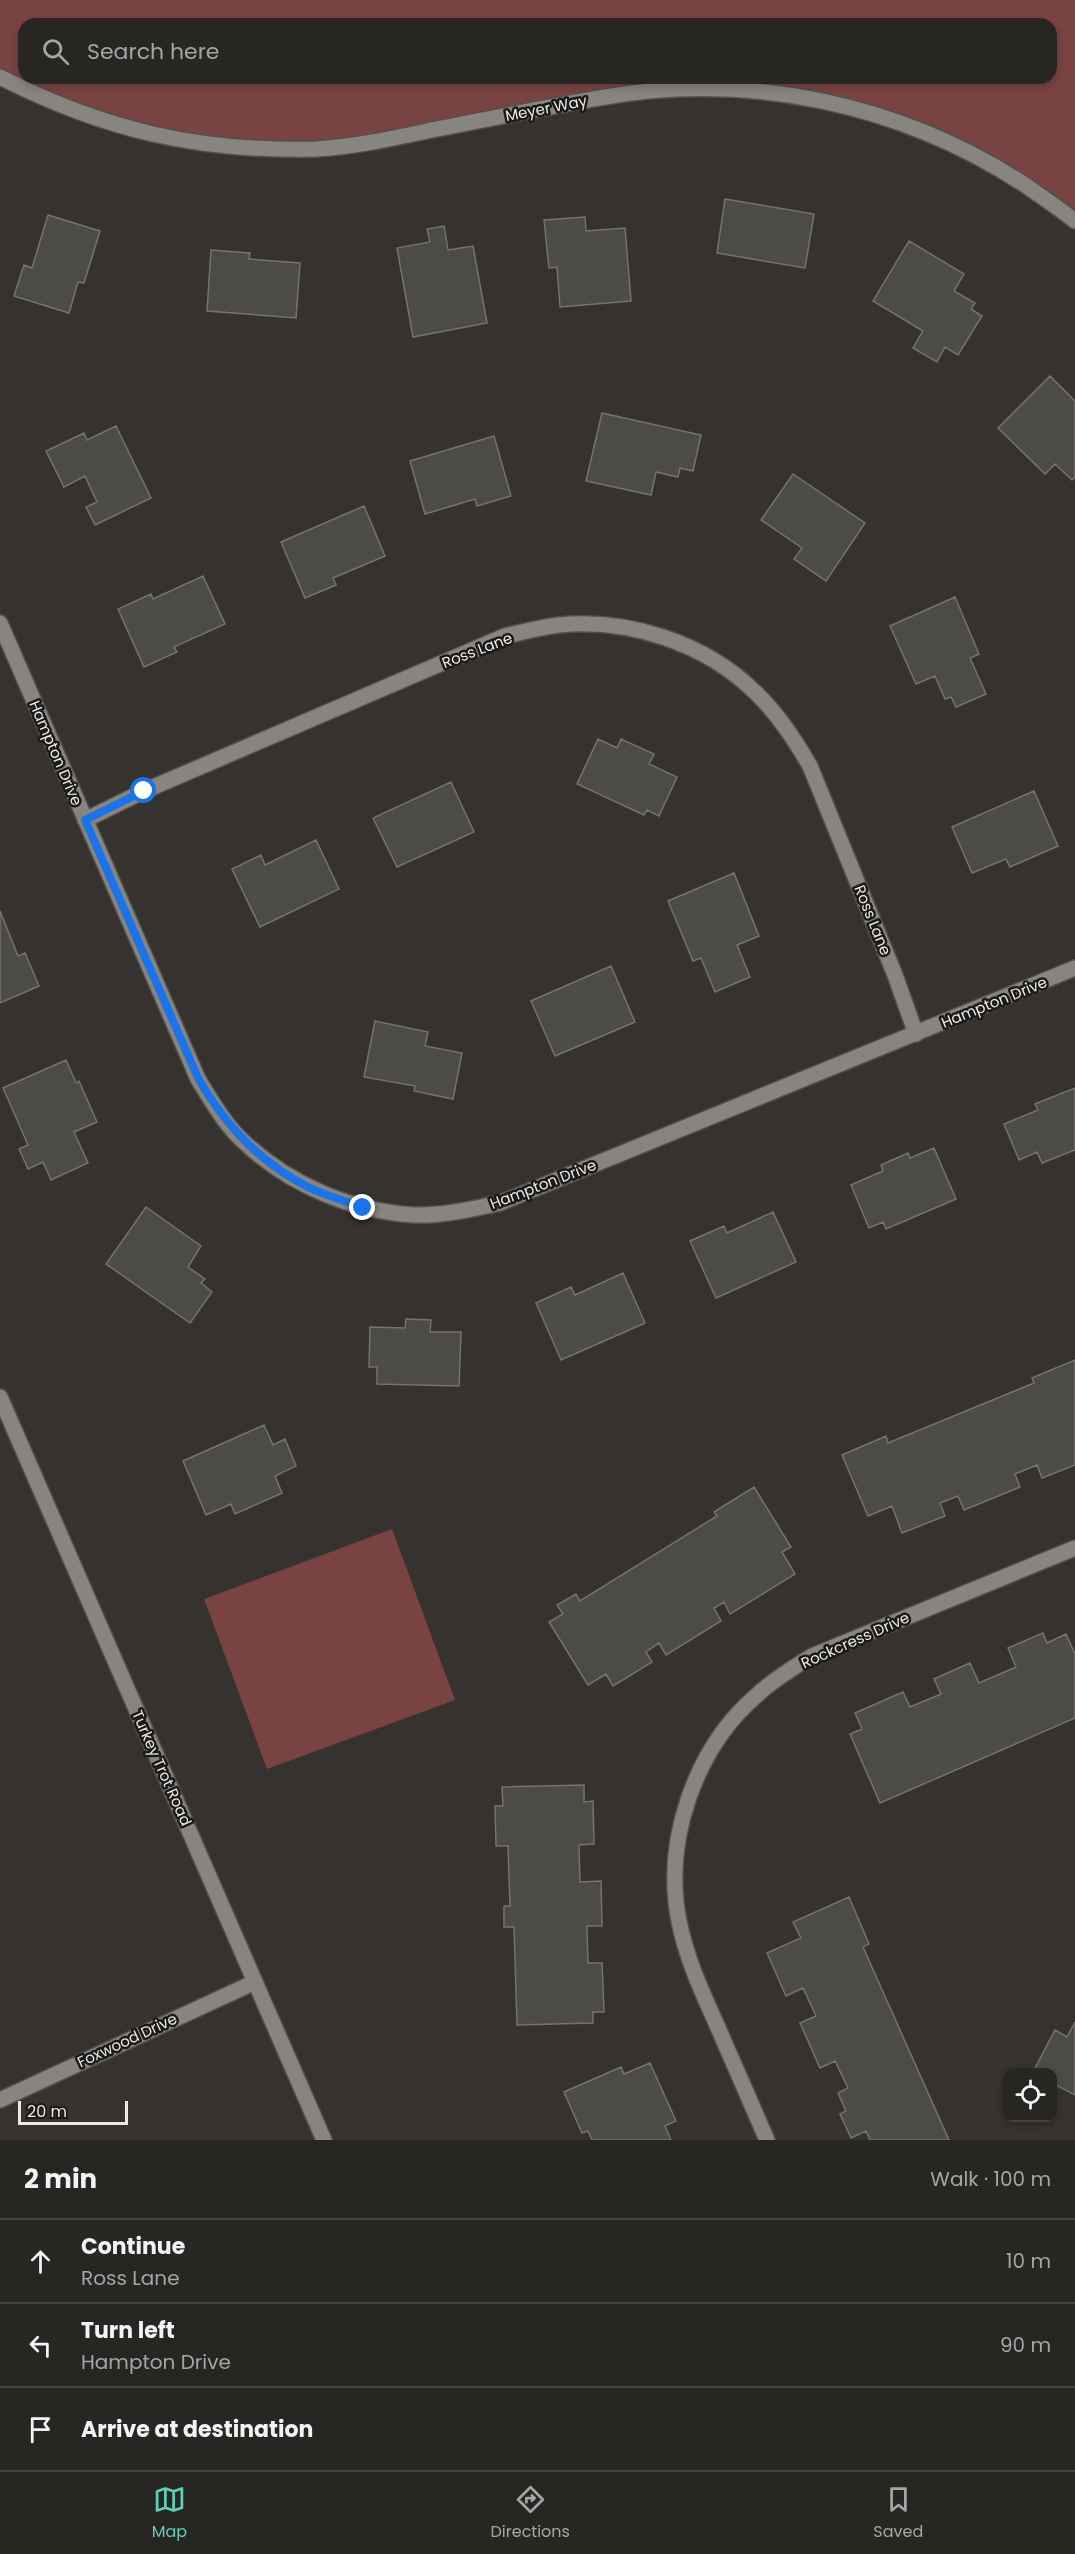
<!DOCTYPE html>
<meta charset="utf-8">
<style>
:root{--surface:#282623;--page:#302e2b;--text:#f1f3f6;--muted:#a5a5a6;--line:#444341;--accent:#5eceb8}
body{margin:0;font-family:Poppins,sans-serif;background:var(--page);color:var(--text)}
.controls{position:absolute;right:18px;bottom:18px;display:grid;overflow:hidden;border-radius:12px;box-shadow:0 3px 9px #0003}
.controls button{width:54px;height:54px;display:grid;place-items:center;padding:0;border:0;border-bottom:2px solid var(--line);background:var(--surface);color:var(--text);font:30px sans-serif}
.scale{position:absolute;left:18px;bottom:15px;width:110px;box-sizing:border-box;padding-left:6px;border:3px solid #eceae8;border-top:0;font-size:16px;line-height:21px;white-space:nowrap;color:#eceae8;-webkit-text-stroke:4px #1b1a18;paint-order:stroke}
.stop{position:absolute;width:18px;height:18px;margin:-14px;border:4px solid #1a73e8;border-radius:50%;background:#fff}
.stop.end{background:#1a73e8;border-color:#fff;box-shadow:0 2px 6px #0008}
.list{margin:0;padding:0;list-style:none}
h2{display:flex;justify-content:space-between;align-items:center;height:78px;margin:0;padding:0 24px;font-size:26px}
h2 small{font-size:20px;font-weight:400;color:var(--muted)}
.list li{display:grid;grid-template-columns:39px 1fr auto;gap:18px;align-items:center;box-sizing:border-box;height:84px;padding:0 24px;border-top:2px solid var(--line)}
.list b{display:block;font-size:22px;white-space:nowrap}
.list p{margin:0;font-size:20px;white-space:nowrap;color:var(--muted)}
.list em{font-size:20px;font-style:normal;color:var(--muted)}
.icon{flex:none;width:33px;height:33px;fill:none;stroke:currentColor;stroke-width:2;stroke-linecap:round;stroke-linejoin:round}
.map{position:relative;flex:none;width:1075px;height:2140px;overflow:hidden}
.search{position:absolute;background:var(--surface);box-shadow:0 3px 9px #0003;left:18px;right:18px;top:18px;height:66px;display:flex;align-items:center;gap:15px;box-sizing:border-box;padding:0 21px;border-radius:18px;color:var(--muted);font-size:22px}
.sheet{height:330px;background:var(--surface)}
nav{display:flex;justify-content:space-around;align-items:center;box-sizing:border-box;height:84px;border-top:2px solid var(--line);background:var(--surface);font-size:16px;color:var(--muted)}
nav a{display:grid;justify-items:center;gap:3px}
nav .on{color:var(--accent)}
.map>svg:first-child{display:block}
.green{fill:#794342;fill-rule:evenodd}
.building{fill:#4d4b47;stroke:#75736e;stroke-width:1.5}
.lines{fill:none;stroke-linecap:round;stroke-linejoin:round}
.street-casing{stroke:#53504d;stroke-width:18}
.secondary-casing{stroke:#53504d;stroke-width:18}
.street{stroke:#888480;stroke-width:15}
.secondary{stroke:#888480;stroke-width:15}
.route{stroke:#1a73e8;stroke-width:8}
.labels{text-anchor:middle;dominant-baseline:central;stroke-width:5;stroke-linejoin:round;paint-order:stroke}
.street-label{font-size:15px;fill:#eceae8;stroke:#1b1a18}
</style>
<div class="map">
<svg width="1075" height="2140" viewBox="0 0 1075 2140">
<rect width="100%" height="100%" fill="#35322f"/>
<!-- green -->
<path class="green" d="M0,0H1075V221L955,144L777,92L681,88L372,142L193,143L0,77ZM24,24H1051V78H24Z
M392,1529L455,1700L267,1769L204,1599Z"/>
<!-- building -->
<path class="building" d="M725,199L814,214L805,268L717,253Z
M48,215L100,231L84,283L78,282L69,313L14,296L24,265L32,268Z
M585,217L586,231L625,228L631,301L560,307L557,267L549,268L544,220Z
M444,226L448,250L473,246L487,323L413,337L397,248L430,242L427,229Z
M909,241L964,274L954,291L975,303L971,309L982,316L958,355L945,347L937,362L913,348L923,331L873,301Z
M211,250L250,253L249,259L300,263L296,318L207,311Z
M1050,376L1075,401V477L1072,480L1055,464L1045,474L998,428Z
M602,413L701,435L693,471L680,468L678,477L656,472L651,495L586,481Z
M116,426L151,498L95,525L86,507L97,502L85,476L64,487L46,451L84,433L87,440Z
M494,436L511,496L477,506L475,499L425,514L410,461Z
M793,474L865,523L826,581L794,559L802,548L761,520Z
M364,506L385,556L333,578L336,585L305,598L281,542Z
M203,576L225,624L174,647L177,652L144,667L118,609L151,594L153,599Z
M955,597L979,654L970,658L986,694L956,707L951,697L945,699L935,676L916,684L890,626Z
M598,739L617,748L621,739L654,754L649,764L677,777L659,816L647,810L644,815L577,784Z
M451,782L474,832L397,867L373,818Z
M1034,791L1058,846L1010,867L1006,859L972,873L952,827Z
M316,840L339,889L260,927L232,869L261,855L265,865Z
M734,873L759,936L737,945L750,977L715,992L701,958L693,961L668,901Z
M0,911L18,956L25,953L39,986L0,1003Z
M611,966L635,1022L555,1056L531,1001Z
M375,1021L428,1032L425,1046L462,1053L453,1099L414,1091L415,1086L364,1077Z
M66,1060L76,1083L79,1081L97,1122L74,1132L88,1163L51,1180L43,1162L28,1169L19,1149L28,1145L3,1088Z
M1075,1088V1150L1042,1163L1037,1152L1019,1160L1004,1124L1038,1110L1035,1104Z
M934,1148L956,1199L886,1229L883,1222L869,1228L851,1185L883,1171L881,1165L908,1153L910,1158Z
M146,1207L201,1246L188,1267L205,1279L201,1283L212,1292L190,1323L106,1264Z
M773,1212L796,1262L716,1298L690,1241L724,1226L727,1233Z
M623,1273L645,1323L561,1360L536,1303L571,1287L575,1295Z
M406,1319L431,1320L430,1332H461L459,1386L377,1384V1367H369L370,1327L405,1328Z
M1075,1360V1465L1042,1478L1037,1465L1015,1474L1020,1487L964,1510L958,1496L940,1503L945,1516L902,1533L892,1506L868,1516L842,1455L886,1436L888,1443L1034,1383L1032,1378Z
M264,1425L273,1445L285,1439L296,1466L275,1476L282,1493L235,1514L231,1504L206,1515L183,1461Z
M754,1487L791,1547L782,1552L795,1574L730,1614L724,1602L714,1608L721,1621L666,1655L659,1643L646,1652L652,1662L613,1686L606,1674L588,1685L549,1622L563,1614L557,1605L576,1594L580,1601L717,1516L714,1512Z
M1043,1633L1047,1643L1066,1634L1075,1654V1718L880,1803L850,1734L862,1729L855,1713L903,1692L910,1707L941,1694L934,1679L970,1663L979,1683L1016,1667L1008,1648Z
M584,1785V1802L593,1801L594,1844L579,1845L580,1882L601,1881L602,1926H587L588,1963H602L604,2012H593V2023L517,2025L514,1927H504V1906H510L508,1846H496L495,1806H503L502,1787Z
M849,1897L869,1944L863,1947L949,2140H870L866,2131L851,2138L840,2114L846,2111L838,2093L848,2088L835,2061L820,2068L800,2023L816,2016L803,1988L786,1996L767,1953L801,1938L793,1922Z
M1075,2022V2095L1052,2083V2072H1033L1055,2030L1067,2037Z
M650,2063L676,2121L665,2126L671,2140H592L588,2131L582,2133L564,2092L621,2067L624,2074Z"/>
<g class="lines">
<defs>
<path id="street" d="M0,77C104,130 199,152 315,149C353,147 390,139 427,131C484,120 541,108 599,98C746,71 900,103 1025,185C1042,197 1059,208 1075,221
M0,623L198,1079C211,1100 225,1125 244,1142C290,1185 351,1211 414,1215C443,1216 472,1209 500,1203L1075,968
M85,820L144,791L505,636C523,632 541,627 559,625C628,618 706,643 756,693C778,714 795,740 810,766L895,975L916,1034
M0,2100L255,1982
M767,2140C750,2101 733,2062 716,2023C701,1990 686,1957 679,1921C663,1841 695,1748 757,1695C774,1679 793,1668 812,1656L1075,1548"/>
<path id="secondary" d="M0,1397L324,2140"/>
</defs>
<!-- street casing -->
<use href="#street" class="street-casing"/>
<!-- secondary casing -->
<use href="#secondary" class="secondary-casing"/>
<!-- street -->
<use href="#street" class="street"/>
<!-- secondary -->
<use href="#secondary" class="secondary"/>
</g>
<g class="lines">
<!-- route -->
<path class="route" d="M144,791L85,820L198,1078C225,1125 261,1164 310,1188C327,1196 346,1201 363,1208"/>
</g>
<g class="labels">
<!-- street labels -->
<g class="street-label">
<text transform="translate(546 108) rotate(-11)">Meyer Way</text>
<text transform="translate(477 650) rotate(-21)">Ross Lane</text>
<text transform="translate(56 753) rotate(67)">Hampton Drive</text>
<text transform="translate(873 920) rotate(68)">Ross Lane</text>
<text transform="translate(994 1002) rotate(-22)">Hampton Drive</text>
<text transform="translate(543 1184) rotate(-21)">Hampton Drive</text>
<text transform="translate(855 1640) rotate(-24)">Rockcress Drive</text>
<text transform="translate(162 1768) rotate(66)">Turkey Trot Road</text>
<text transform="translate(127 2040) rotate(-25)">Foxwood Drive</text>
</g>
</g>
</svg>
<div class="controls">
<button><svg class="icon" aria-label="locate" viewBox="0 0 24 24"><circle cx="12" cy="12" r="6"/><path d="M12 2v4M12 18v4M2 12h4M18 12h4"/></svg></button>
</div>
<div class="scale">20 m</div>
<div class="stop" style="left:144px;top:791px"></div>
<div class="stop end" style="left:363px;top:1208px"></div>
<div class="search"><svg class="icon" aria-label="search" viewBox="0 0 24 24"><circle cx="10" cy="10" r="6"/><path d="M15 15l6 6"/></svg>Search here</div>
</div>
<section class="sheet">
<h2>2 min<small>Walk · 100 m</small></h2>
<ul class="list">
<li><svg class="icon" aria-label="ahead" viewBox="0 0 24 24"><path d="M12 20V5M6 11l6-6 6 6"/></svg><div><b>Continue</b><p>Ross Lane</p></div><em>10 m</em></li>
<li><svg class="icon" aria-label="left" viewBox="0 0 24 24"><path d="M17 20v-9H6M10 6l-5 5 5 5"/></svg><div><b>Turn left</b><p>Hampton Drive</p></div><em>90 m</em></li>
<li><svg class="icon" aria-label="arrive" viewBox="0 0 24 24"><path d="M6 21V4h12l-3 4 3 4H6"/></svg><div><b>Arrive at destination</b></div></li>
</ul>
</section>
<nav>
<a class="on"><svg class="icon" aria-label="map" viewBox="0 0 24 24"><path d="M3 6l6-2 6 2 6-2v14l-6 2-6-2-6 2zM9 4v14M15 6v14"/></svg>Map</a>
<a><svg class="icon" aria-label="directions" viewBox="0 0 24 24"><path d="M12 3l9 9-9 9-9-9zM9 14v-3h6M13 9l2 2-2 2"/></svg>Directions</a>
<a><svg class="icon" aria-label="saved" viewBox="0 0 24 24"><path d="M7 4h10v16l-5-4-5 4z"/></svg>Saved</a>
</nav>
